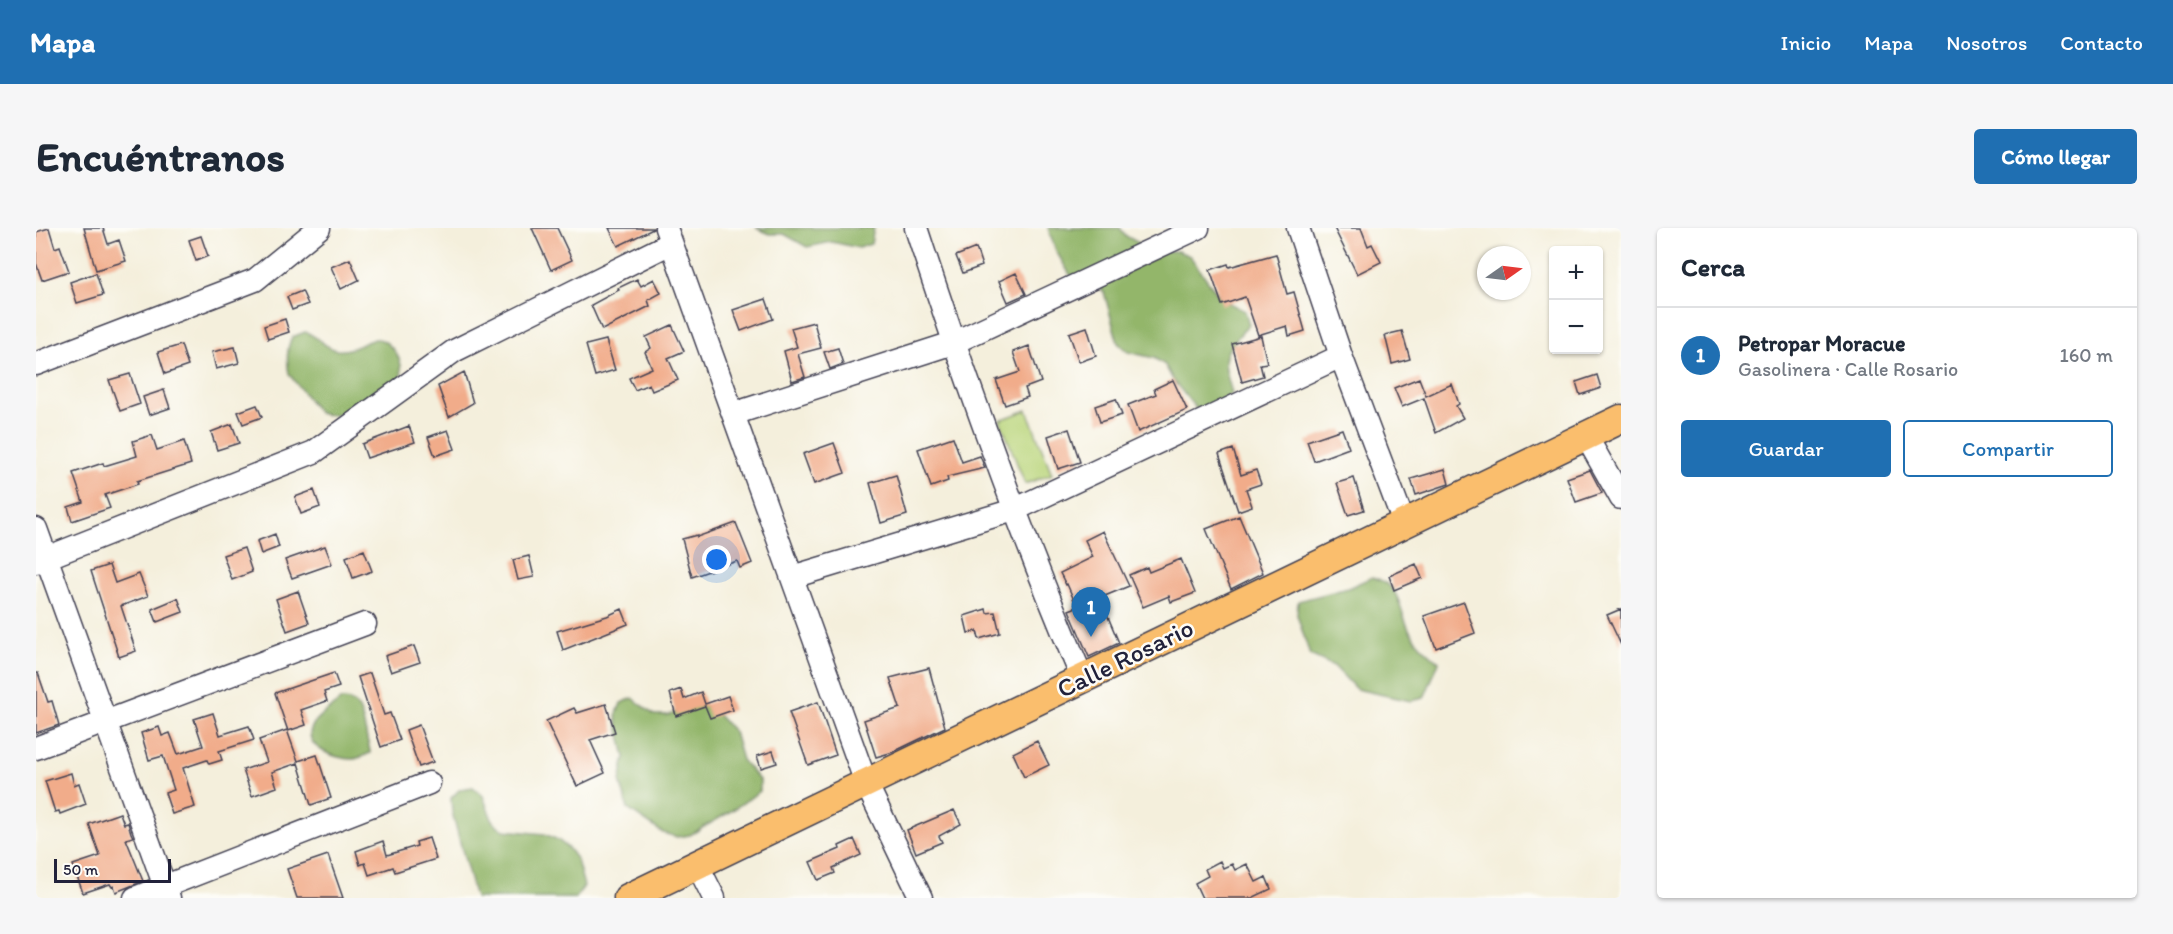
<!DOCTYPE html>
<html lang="es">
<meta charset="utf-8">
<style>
:root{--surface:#fff;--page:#f6f6f7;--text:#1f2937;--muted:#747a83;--line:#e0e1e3;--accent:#1f6fb2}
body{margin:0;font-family:Itim,sans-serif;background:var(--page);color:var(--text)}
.controls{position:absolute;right:18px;top:18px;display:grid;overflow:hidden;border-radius:6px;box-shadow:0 2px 4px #0004}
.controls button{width:54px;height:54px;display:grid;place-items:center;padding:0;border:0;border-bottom:2px solid var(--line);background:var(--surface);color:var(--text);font:30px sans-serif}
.compass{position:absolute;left:1441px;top:18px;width:54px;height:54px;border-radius:50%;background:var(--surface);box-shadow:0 2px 4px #0004;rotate:76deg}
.scale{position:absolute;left:18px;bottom:15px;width:117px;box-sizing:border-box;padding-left:6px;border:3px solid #22223b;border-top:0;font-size:16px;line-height:21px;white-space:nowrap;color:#22223b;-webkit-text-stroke:4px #fdfcf7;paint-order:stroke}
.you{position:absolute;left:681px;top:332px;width:21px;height:21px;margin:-15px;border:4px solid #fff;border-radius:50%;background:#1a73e8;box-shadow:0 0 0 9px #1a73e833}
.badge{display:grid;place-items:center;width:39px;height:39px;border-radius:50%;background:var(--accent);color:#fff;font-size:20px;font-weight:700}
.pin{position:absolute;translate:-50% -50px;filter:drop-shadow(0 2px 3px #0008)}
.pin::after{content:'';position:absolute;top:32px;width:21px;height:18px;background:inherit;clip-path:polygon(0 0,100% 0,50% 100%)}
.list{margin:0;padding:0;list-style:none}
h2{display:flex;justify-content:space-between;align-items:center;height:78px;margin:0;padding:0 24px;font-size:26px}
h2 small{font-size:20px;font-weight:400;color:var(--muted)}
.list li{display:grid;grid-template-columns:39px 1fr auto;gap:18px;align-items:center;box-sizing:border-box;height:96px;padding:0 24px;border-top:2px solid var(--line)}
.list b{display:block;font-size:22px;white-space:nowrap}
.list p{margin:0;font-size:20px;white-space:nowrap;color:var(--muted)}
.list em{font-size:20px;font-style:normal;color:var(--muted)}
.actions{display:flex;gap:12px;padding:18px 24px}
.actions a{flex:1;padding:14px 0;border:2px solid var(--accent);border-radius:6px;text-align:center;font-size:21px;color:var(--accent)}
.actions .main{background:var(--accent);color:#fff}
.map{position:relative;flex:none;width:1585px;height:670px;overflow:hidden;border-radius:6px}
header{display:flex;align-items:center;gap:36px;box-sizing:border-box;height:84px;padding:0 30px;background:var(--accent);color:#fff}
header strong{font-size:28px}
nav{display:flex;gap:33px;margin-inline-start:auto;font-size:21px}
.intro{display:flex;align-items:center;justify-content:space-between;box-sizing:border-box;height:144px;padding:0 36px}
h1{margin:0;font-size:42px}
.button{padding:15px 27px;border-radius:6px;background:var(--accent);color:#fff;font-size:21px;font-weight:700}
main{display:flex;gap:36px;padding:0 36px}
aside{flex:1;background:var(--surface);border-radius:6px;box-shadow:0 2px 4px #0004}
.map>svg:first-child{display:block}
.green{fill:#bad57b;stroke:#6e7c5b;stroke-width:1.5}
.forest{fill:#93b66b;stroke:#5a6c53;stroke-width:1.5}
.building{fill:#f1ac8a}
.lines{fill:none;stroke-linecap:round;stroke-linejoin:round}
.minor-casing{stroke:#424153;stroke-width:25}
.major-casing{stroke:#424153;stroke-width:31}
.minor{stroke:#fff;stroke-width:22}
.major{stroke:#fabe6d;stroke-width:28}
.labels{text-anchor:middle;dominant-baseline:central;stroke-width:5;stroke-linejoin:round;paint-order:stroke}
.street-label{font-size:26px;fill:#22223b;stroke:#fdfcf7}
</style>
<header>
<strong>Mapa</strong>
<nav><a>Inicio</a><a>Mapa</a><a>Nosotros</a><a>Contacto</a></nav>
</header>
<div class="intro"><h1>Encuéntranos</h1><a class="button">Cómo llegar</a></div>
<main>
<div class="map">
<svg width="1585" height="670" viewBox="0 0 1585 670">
<rect width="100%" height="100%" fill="#fdfcf7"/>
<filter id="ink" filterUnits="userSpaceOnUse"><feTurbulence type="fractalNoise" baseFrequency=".0167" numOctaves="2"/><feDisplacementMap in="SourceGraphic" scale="12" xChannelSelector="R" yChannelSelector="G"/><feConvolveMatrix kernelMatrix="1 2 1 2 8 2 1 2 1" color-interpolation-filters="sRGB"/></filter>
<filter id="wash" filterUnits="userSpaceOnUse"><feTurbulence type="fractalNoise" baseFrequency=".008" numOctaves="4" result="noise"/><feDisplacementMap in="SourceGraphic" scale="24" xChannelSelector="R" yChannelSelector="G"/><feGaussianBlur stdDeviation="1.35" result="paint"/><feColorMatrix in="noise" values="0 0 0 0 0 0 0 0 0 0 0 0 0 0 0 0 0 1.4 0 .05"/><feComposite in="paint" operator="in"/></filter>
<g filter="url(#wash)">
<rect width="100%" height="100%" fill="#f4efdc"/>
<!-- green -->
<path class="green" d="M991,182L1016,246L989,256L964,192Z"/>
<!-- forest -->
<path class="forest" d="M720,0H838L835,16L823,20L796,14L771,19L748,6H734Z
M1012,0H1084L1090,8L1117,23H1142L1154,28L1185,71L1209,83L1213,96C1187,127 1184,125 1196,165L1186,175L1161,182L1137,152L1129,137L1118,130L1092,124L1082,115L1068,64L1058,55L1034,47L1020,23Z
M269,104C281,107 288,120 301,122C318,124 331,111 341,111C346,111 350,114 353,117C367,130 367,142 364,160C345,170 304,196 282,184L253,146C251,133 250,121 256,109Z
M1336,349C1367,357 1361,380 1374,403C1381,416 1392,424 1403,434L1388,470L1375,473L1320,461L1298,438L1274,427L1261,387L1262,373L1312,360Z
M597,470L618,487H632L656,478H669L678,483L698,504L706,532L724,553V563L692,585L654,607L641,609L627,605L592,581L584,553L589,529L580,488L585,475Z
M305,472C325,470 327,493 330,506C331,513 334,519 334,525C328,528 322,531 316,531C300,531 264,519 277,497C283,487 296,480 305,472Z
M437,559L447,568L457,594L468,602L509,606L522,612L533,621L541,632L548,658L540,670H439L416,584L415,570L424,561Z"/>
<g id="blocks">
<!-- building -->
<path class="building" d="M13,0L19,20L24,18L33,43L6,52L0,35V4Z
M48,0H67L72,16L83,12L90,33L60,42Z
M496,0H521L536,32L515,42Z
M573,0H617V1L582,18Z
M1298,0H1325L1332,18L1336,16L1345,34L1321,46Z
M165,8L172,28L160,33L153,12Z
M940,20L946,38L927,45L920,28Z
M1240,26L1251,66L1258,64L1269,103L1253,108L1251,98L1222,107L1209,69L1186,77L1174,42L1192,36L1193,39Z
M314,31L323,52L305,61L295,39Z
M60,45L67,67L41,75L34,54Z
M980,45L990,66L972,74L963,53Z
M601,51L605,58L618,51L625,65L612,72L614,78L566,102L555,77L583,62L582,60Z
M266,63L272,76L256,82L251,69Z
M730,71L737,91L705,103L697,82Z
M249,91L253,104L232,111L228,98Z
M778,94L785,120L762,126L769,149L756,153L748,123L761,119L755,100Z
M636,97L648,123L632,130L642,152L616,163L613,156L599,162L593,150L616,140L609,124L615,120L610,109Z
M1051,99L1060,128L1043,134L1033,105Z
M1366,103L1374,131L1356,136L1349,107Z
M1225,108L1231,135L1224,136L1227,148L1206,154L1196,116Z
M570,112L579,142L559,148L550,117Z
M145,117L152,138L129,146L122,124Z
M993,118L1005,154L989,160L992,169L969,177L960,152L984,144L977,124Z
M199,119L203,135L180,141L176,124Z
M802,120L807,136L794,141L788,124Z
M428,144L437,175L413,189L402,158Z
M94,146L104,176L84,183L73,152Z
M1561,147L1565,160L1544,167L1540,154Z
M1383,150L1390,168L1416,156L1423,176L1420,178L1427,190L1400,205L1388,170L1366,179L1358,160Z
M1137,152L1151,182L1102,204L1092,177L1120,166L1118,161Z
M128,162L134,180L113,187L107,169Z
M1080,171L1086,187L1064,194L1059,178Z
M221,177L226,189L207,196L202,184Z
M196,196L203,215L181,222L175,204Z
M373,198L379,214L331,230L326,216Z
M1033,201L1044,234L1022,241L1012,208Z
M1306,201L1313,220L1278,233L1271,213Z
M412,202L419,221L399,228L392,209Z
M116,207L121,222L148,213L155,236L101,253L102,256L69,267L74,280L36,293L32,279L47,274L37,245L67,235L68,238L101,228L97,213Z
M917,209L926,234L944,228L949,240L911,249L912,253L895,259L882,221Z
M798,215L809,245L778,256L767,226Z
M1197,221L1205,247L1220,242L1225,256L1210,261L1216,278L1202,283L1183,226Z
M1409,241L1413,256L1380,267L1375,251Z
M1554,242L1566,265L1540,274L1531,250Z
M860,247L871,287L845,295L834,255Z
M1318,250L1328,282L1312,287L1301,255Z
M278,262L284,279L265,286L259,269Z
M1203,288L1227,345L1195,361L1170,301Z
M700,295L716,335L704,340L701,333L656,349L646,311L661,307V309Z
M1067,303L1093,358L1064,370L1083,415L1053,429L1033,382L1041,379L1031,356L1030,357L1024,345L1057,329L1049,312Z
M239,306L243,319L225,326L221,313Z
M289,318L296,336L256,350L249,332Z
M208,320L216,344L196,352L187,327Z
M328,322L336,343L317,350L310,329Z
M493,328L498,349L482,352L477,332Z
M1145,331L1159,365L1135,374L1133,368L1107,379L1093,347L1111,339L1113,344Z
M1380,336L1386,350L1358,362L1353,348Z
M73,337L79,355L103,346L112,368L85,378L100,423L83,429L55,343Z
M262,363L273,395L251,403L240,371Z
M142,370L147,384L121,394L116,381Z
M1428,374L1439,405L1400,420L1388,388Z
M586,381L592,396L527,422L521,403L571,388Z
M950,381L951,385L959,384L964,405L943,411L941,403L932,405L928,388Z
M1585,381V417L1571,387Z
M378,418L384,434L355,444L349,428Z
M893,440L909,499L857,524L840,529L828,492L864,480L854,450Z
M0,445H2L12,474L16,473L23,497L0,505Z
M298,445L303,459L288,464L291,473L265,482L270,497L252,503L239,465Z
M334,445L348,487L354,485L364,512L345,519L322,449Z
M645,461L648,471L665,464L669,476L692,468L697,482L674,490L669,478L640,488L634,465Z
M782,474L800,527L772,537L753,484Z
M570,476L579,504L554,512L569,545L541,558L510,493L538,480L541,485Z
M177,485L184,507L213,498L218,512L183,523L186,532L173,536L171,532L147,540L159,579L136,586L129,565L138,562L127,528L113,532L105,505L123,499L126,508L134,505L142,526L167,518L158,491Z
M383,497L397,534L383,539L370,502Z
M251,502L262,533L281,527L295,570L275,577L262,535L236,544L241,559L216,568L207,542L231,534L223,512Z
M1001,513L1013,537L988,549L977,525Z
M737,523L741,535L725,540L721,528Z
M35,545L38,557L43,555L50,576L24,586L23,583L19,584L9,553Z
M918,582L925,596L903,608L906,614L880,625L871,602Z
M84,585L88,596L92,595L95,605L97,609L90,611L107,653L80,664L78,658L76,659L74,656L47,665L37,637L64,628L53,596Z
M393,610L400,631L359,644L357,639L333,647L329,635L324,637L320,623L347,613L351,627L381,618L380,614Z
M818,611L825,627L797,640L799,645L782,652L774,634L804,621L803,618Z
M292,627L307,670H261L251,641Z
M1184,633L1187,640L1196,636L1199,642L1211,636L1220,654L1230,649L1235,661L1216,670H1166L1159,655L1172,648L1169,641Z"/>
</g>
</g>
<g filter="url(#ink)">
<use href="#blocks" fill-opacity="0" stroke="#424153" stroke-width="1.5"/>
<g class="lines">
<defs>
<path id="minor" d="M630,0L830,555L885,670
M880,0C930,153 984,304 1047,452
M1262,0L1305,128L1368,295
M0,136L219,52L283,0
M697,186L917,115L1162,0
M1550,208L1585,270
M0,301L133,670
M0,334L278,224L418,123L635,15
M756,349L978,282L1305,128
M0,520L329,396
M661,636L678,670
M99,670L393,555"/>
<path id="major" d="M592,670L1585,191"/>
</defs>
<!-- minor casing -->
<use href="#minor" class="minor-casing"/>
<!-- major casing -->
<use href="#major" class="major-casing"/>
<!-- minor -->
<use href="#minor" class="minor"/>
<!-- major -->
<use href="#major" class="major"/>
</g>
</g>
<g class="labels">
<!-- street labels -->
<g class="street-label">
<text transform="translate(1089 430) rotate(-26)">Calle Rosario</text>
</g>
</g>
</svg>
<div class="controls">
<button>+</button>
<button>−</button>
</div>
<svg class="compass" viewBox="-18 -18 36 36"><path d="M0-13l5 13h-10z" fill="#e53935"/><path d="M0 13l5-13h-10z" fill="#747a83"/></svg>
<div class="scale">50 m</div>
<div class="you"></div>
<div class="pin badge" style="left:1055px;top:409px">1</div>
</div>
<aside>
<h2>Cerca<small></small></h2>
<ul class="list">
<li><span class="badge">1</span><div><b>Petropar Moracue</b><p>Gasolinera · Calle Rosario</p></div><em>160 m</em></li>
</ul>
<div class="actions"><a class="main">Guardar</a><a>Compartir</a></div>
</aside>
</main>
